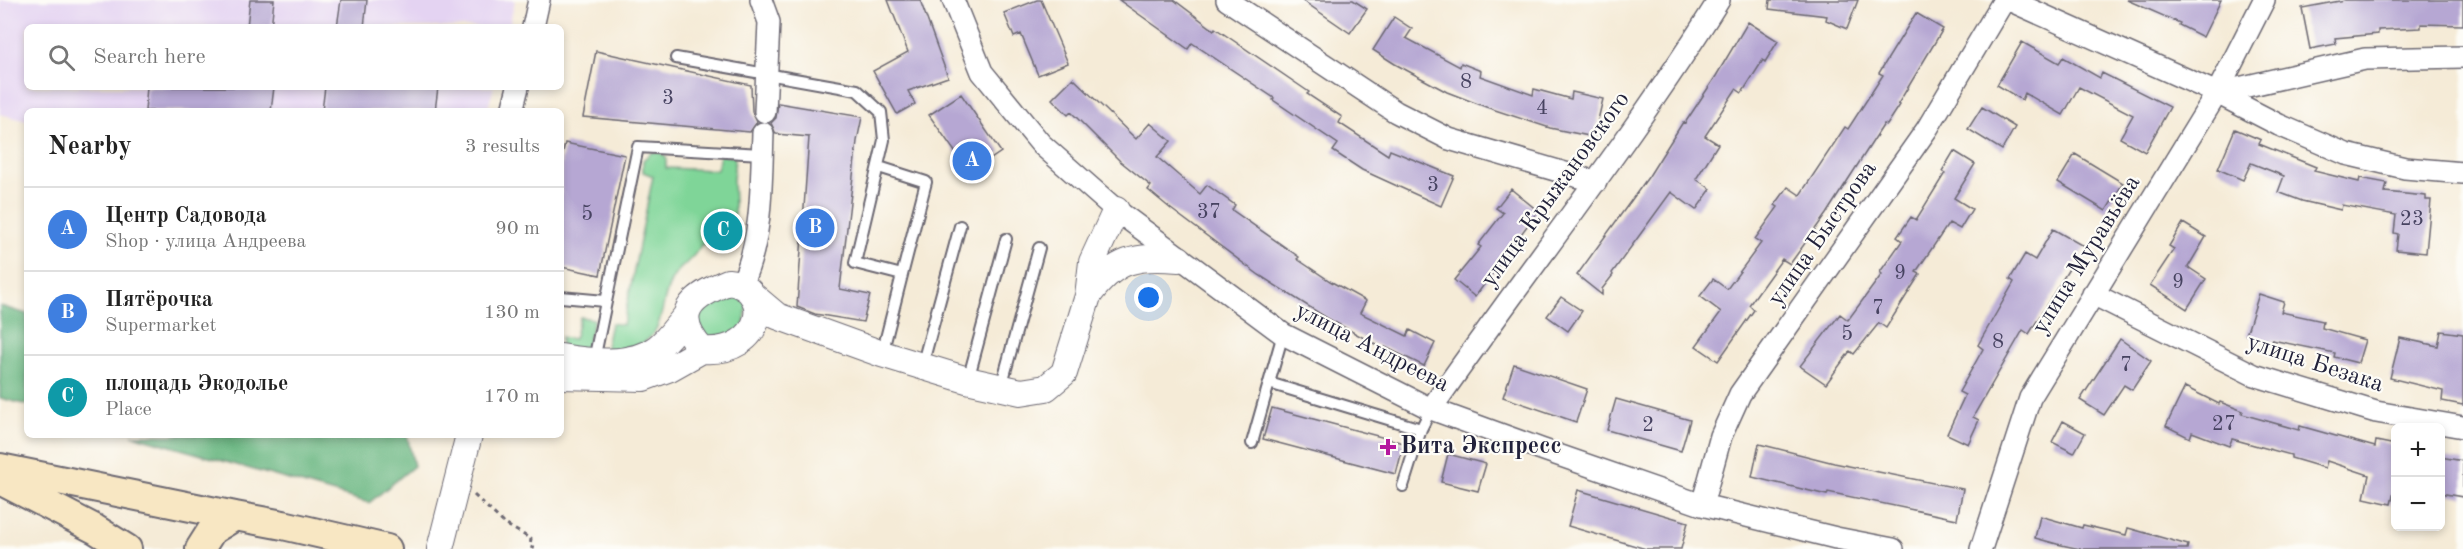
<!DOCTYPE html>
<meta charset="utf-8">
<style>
:root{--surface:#fff;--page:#f6f6f6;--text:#222;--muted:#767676;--line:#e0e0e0;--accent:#b5179e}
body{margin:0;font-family:"Old Standard TT",serif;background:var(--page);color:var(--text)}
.controls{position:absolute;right:18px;bottom:18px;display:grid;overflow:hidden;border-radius:9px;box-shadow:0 3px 9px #0003}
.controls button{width:54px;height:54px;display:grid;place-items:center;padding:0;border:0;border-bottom:2px solid var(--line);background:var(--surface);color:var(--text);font:30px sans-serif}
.you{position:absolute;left:1149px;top:298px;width:21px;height:21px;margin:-15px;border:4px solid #fff;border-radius:50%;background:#1a73e8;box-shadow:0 0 0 9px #1a73e833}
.badge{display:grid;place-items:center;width:39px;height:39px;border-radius:50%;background:var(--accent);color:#fff;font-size:20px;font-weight:700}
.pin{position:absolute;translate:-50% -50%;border:3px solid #fff;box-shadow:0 2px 6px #0006}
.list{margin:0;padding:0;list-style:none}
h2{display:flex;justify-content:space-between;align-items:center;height:78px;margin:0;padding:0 24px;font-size:26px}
h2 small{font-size:20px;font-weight:400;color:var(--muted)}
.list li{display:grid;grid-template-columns:39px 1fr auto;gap:18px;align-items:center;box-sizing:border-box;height:84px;padding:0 24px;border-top:2px solid var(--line)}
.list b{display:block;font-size:22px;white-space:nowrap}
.list p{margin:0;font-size:20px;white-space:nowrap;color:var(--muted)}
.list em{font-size:20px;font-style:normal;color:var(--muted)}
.icon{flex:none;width:33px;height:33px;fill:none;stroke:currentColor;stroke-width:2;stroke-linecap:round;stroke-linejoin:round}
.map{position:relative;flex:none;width:2463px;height:549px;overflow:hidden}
.search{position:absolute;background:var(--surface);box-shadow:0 3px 9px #0003;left:24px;top:24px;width:540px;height:66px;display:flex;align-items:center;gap:15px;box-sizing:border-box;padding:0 21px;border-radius:9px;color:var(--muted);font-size:22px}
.panel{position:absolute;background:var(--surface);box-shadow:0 3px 9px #0003;left:24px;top:108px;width:540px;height:330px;border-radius:9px}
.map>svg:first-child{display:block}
.built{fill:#e4d3f2}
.green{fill:#7fd598;stroke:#507c6a;stroke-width:1.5}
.forest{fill:#67b680;stroke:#446c5e;stroke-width:1.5}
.building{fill:#b6a7d3}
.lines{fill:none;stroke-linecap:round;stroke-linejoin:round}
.service-casing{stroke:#6c6872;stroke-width:14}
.minor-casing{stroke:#6c6872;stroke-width:24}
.tertiary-casing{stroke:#6c6872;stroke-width:28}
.secondary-casing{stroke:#6c6872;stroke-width:32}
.path{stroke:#6c6872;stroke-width:3;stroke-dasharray:4.5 4.5;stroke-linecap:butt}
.service{stroke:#fff;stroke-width:10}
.minor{stroke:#fff;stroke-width:21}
.tertiary{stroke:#fff;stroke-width:26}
.secondary{stroke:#f8e7c3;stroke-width:28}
.poi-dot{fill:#b5179e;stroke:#fdfcf7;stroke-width:2}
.labels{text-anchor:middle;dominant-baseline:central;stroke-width:4.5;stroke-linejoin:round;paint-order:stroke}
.number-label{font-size:21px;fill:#474361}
.street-label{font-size:24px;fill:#22223b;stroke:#fdfcf7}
.poi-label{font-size:24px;font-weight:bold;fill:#22223b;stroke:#fdfcf7;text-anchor:start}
</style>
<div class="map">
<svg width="2463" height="549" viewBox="0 0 2463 549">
<rect width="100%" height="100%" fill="#fdfcf7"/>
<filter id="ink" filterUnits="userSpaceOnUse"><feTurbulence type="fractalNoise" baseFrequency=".0167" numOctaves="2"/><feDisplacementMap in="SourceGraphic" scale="12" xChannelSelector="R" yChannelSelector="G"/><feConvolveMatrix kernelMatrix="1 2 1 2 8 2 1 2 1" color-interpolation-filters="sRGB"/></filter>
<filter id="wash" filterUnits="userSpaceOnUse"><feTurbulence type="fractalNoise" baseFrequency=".008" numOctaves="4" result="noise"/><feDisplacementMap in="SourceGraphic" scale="24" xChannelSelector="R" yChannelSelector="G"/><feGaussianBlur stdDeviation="1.35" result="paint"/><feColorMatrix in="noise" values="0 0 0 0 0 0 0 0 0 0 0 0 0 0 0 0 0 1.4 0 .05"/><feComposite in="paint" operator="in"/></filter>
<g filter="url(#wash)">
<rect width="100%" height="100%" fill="#f5ebd7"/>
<!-- built -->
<path class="built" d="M0,0H515L509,27H27V87H494L487,111H27V121L0,114Z"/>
<!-- green -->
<path class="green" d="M652,152L661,153L666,157V168L717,170L720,155L735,157L733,180L735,228L725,238L701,245C692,262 682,264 674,276C660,295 666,330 644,342C634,348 619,349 608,352L606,346L611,323L623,325L653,176L643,172V160Z
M725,291L748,301L743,331L718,340L698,334L699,306Z
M580,317L594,319L585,353L561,354V337L574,339Z"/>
<!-- forest -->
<path class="forest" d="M0,306L27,314V405L0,398Z
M132,435H407L414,466L369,503Z"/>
<g id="blocks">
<!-- building -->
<path class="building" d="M250,0H274L271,27H247Z
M341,0H367L364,27H337Z
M888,0H920L948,77L908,91L915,104L897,114L873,71L908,52Z
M1037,0H1041L1068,63L1038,75L1021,34L1014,37L1004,13Z
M1119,0H1174L1214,30L1215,28L1309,92L1307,94L1342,117L1339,123L1388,155L1390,150L1454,176L1441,206L1362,170L1333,151L1338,144L1273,100L1274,98L1192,43L1188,49Z
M1302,0H1353L1367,9L1350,33Z
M1770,0H1858L1847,29L1826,20L1827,16L1769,9Z
M2127,0H2221L2203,37L2179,25L2180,23Z
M2345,0H2463V25L2421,24V28L2378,30V34L2335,38L2336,44L2310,49L2302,8Z
M1916,13L1943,29L1898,104L1900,105L1887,125L1884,124L1826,214L1790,264L1782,259L1749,305L1754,310L1718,361L1696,346L1721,312L1700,296L1713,279L1727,289L1761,243L1755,239L1778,207L1775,205L1788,187L1800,195L1845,127L1848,129L1883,75L1879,73Z
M1394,17L1412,29L1406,38L1460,67L1461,63L1481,71L1480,76L1533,95L1534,89L1571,99L1572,92L1603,99L1594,137L1550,128L1486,107L1447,92L1395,64L1373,50Z
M1748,22L1778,41L1765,62L1763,60L1742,93L1736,89L1705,136L1718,144L1696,179L1711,189L1696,210L1671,192L1612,273L1613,275L1602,289V295L1577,275L1649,176L1683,122L1685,123L1716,76Z
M2022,42L2059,63L2063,57L2100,78L2102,73L2170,107L2145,152L2120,138L2133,115L2079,87L2063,115L2025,93L2022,100L1997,85Z
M596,51L751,85L752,112L757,122L750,132L583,117Z
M1073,78L1136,139L1150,123L1171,141L1157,157L1200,194L1207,185L1235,205L1232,210L1299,257L1297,259L1330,281L1366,301L1360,313L1407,336L1410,330L1435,343L1424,366L1385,347L1384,349L1327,318L1259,275L1171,209L1148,190L1151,186L1120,161L1071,112L1068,115L1052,99Z
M147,87H274L271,111H145Z
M325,87H438L435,111H322Z
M961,94L1001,152L970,173L929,115Z
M778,103L862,117L857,141L840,289L870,295L863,322L815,314L797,307L809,137L776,134L771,123L776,118Z
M1982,107L2015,127L2002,150L1968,129Z
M2235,129L2261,140L2259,144L2316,167L2314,171L2359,182L2360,178L2387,183L2385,192L2426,196V200H2431L2426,253L2396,250L2398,234L2394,233L2396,215L2342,205L2341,210L2302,201L2278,192L2284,176L2251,163L2243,180L2218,169Z
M565,143L625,155L600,275L561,267V161Z
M1954,151L1975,164L1954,198L1972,209L1960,229L1949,223L1916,272L1920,274L1886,328L1879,323L1854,354L1850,351L1826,384L1800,366L1840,314L1848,320L1882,274L1880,272L1902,241L1897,237L1911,217L1916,220L1945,173L1942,171Z
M2075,154L2123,183L2106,211L2058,182Z
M1511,189L1538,211L1475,297L1454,280L1481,247L1478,245L1503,213L1496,208Z
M2183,223L2206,237L2188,267L2206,279L2187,309L2150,285L2174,249L2169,246Z
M2053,229L2085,247L2074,266L2072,264L2029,334L2023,330L1973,417L1979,420L1968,444L1947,434L1965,395L1959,392L1983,349L1978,345L2014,282L2010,279L2025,254L2035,260Z
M2259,294L2284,302L2281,312L2323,321L2322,328L2365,340L2358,363L2334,357L2335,353L2272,340V343L2246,335Z
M1561,297L1582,311L1568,331L1547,316Z
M2441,331L2463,334V405L2442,401L2443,391L2390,378L2400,338L2438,346Z
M2120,339L2151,361L2132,390L2124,385L2104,415L2080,400Z
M1514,364L1587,389L1576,422L1503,397Z
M2185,387L2219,404L2220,402L2243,411L2242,414L2299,430L2300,426L2375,447L2376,441L2396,445V484L2391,504L2364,498L2369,475L2327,461L2325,468L2291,458V455L2232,439L2229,446L2192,432L2190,438L2166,426Z
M1616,399L1690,420L1681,451L1607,430Z
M1272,408L1404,443L1396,474L1263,439Z
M2063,421L2085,433L2074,453L2052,442Z
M1759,444L1834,463L1963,489L1957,519L1828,492L1827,495L1752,477Z
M1448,454L1486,464L1478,491L1441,482Z
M2440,457L2463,461V497L2440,493Z
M1578,490L1688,522L1681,549H1646L1568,526Z
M2040,516L2082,528L2083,525L2126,535L2128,528L2188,545L2187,549H2080L2057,544L2035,538Z"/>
</g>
</g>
<g filter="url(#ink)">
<use href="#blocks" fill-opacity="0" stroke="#6c6872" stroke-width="1.5"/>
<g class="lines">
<defs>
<path id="service" d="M676,58L857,90L881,112L884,140L855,263L902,275L882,354
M879,167L926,182L902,275
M561,297L605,301
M1283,334L1269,383L1421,429L1431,409
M594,360L638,147L762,154
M922,366L960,226
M968,380L1006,239
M1001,387L1039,248
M1252,443L1269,383
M1403,486L1421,429"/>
<path id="minor" d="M761,0L769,22L765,112
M953,0L982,72L1041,144L1116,210L1283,334L1431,409L1541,449L1702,505L1836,538L1893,549
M1227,0L1396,112L1449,139L1596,182
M2009,0L2217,93L2279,125L2346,154L2405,168L2463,173
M533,27L539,0
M2217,93L2365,59L2463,57
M512,111L518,87
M741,285C763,239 761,183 763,133
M2093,294L2254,375L2376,412L2463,427
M1431,409C1526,272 1631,141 1719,0
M1702,505L1721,436L1740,394L1927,129L2004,0
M1981,549L2030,398L2217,93L2264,0"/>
<path id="tertiary" d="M728,282C775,287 765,355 702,350C670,314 691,297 728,282Z
M752,295L777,316L882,354L967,380L1021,392L1046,388L1064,373L1088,296L1092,262L1116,210
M1088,296C1115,259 1135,255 1179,259
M561,357C591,362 631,367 657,348C667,341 676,327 685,317
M561,376L643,378L670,368L702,350
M440,549L469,435"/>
<path id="secondary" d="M0,468L235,516
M0,480L95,529L127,549
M200,549L212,530L235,516L283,525L387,549"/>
</defs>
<!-- service casing -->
<use href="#service" class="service-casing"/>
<!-- minor casing -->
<use href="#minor" class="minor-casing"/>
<!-- tertiary casing -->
<use href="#tertiary" class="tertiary-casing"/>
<!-- secondary casing -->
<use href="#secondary" class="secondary-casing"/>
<!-- path -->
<path class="path" d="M474,495L505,524L531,539L530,547L537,549"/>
<!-- service -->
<use href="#service" class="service"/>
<!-- minor -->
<use href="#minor" class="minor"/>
<!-- tertiary -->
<use href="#tertiary" class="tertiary"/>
<!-- secondary -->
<use href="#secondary" class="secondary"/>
</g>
</g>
<!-- markers -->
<path class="poi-dot" d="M1385 438h6v6h6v6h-6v6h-6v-6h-6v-6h6z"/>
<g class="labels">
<!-- number labels -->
<g class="number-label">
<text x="1466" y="82">8</text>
<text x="668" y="98">3</text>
<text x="1542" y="108">4</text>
<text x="1433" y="185">3</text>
<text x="1209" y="212">37</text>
<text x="587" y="214">5</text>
<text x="2412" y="219">23</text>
<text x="1900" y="273">9</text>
<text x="2178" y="282">9</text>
<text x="1878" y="308">7</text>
<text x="1847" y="334">5</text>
<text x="1998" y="342">8</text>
<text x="2126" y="365">7</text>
<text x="2224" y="424">27</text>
<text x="1648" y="425">2</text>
</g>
<!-- street labels -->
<g class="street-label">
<text transform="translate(1556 190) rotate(-54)">улица Крыжановского</text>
<text transform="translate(1823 234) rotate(-55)">улица Быстрова</text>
<text transform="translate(2087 255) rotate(-58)">улица Муравьёва</text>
<text transform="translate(1372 348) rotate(27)">улица Андреева</text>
<text transform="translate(2315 364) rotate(18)">улица Безака</text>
</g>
<!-- poi labels -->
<g class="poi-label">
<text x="1400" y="447">Вита Экспресс</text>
</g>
</g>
</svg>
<div class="controls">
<button>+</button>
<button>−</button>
</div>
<div class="you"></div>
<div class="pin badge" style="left:972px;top:161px;background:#3f7fe0">A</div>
<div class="pin badge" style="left:815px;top:228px;background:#3f7fe0">B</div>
<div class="pin badge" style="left:723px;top:231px;background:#0f9aa8">C</div>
<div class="search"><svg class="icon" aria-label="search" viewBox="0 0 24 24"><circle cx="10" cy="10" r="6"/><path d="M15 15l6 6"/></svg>Search here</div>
<section class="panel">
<h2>Nearby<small>3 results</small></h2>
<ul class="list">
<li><span class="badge" style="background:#3f7fe0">A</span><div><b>Центр Садовода</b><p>Shop · улица Андреева</p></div><em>90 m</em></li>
<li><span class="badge" style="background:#3f7fe0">B</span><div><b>Пятёрочка</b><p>Supermarket</p></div><em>130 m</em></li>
<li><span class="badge" style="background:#0f9aa8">C</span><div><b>площадь Экодолье</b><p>Place</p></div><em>170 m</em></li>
</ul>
</section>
</div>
